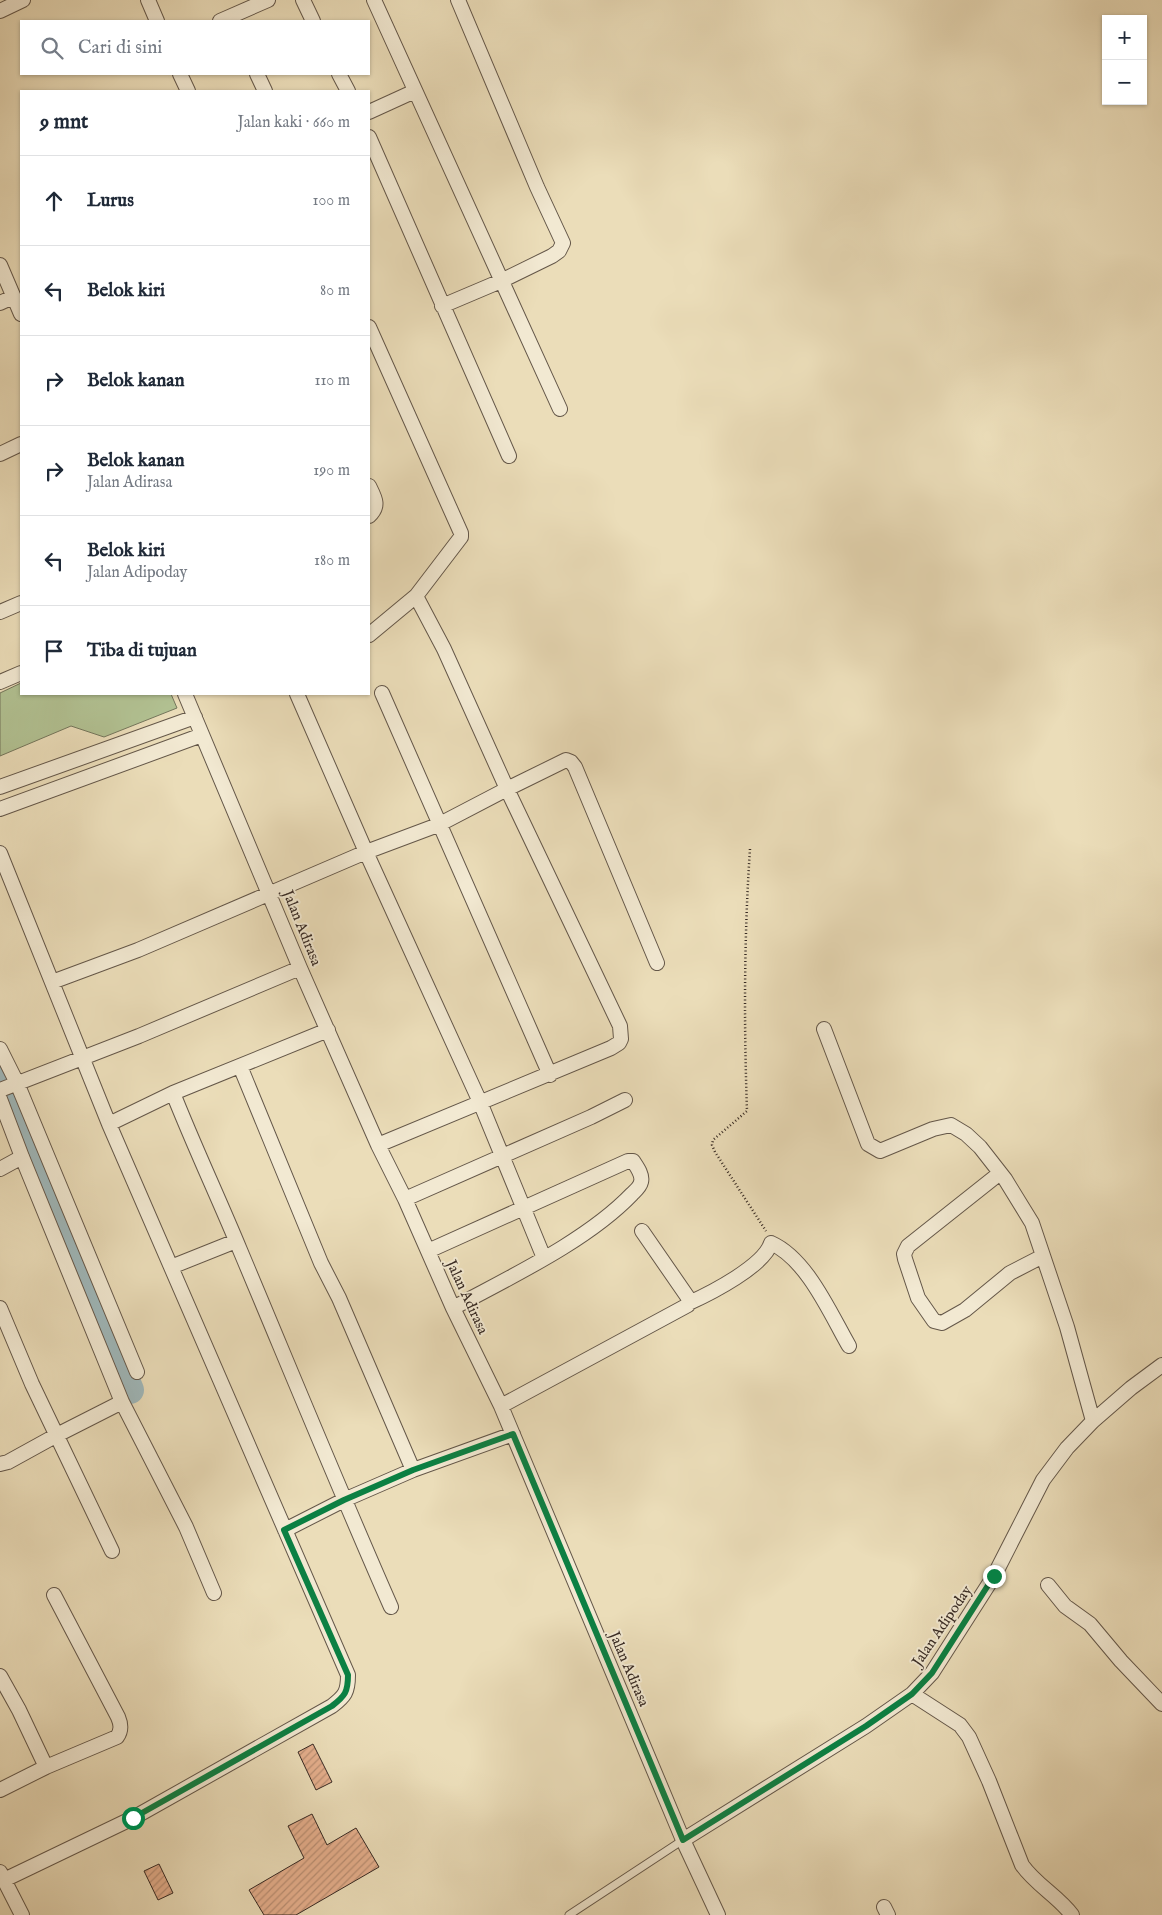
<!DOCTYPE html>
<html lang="id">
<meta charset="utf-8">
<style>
:root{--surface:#fff;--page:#f6f6f7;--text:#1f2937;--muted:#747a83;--line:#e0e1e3}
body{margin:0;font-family:"IM FELL English",serif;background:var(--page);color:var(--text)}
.controls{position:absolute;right:15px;top:15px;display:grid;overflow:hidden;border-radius:0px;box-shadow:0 1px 4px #0004}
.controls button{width:45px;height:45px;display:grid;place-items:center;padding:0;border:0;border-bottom:1px solid var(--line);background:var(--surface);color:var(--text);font:25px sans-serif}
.stop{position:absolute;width:15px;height:15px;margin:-11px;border:4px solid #0b8043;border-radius:50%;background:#fff}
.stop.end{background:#0b8043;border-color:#fff;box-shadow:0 1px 5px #0008}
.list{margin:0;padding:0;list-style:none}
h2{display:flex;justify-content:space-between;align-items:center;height:65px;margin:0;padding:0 20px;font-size:21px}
h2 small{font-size:16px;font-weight:400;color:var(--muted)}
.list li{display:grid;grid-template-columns:32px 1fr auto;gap:15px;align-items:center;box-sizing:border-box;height:90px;padding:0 20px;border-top:1px solid var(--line)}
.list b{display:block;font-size:19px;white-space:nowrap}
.list p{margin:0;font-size:16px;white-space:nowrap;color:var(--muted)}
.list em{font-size:16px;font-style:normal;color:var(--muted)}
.icon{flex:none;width:28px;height:28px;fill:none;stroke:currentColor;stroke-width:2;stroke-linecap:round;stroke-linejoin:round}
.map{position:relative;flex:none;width:1162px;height:1915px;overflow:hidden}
.search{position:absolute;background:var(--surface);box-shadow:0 1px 4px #0004;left:20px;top:20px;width:350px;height:55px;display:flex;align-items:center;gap:12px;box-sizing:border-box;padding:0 18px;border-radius:0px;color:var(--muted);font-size:19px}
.panel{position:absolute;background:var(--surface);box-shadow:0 1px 4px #0004;left:20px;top:90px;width:350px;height:605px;border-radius:0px}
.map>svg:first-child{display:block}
.park{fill:#b2c293;stroke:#74765c}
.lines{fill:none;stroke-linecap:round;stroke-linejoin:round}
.river{stroke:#9fb8bb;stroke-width:28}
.building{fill:url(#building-hatch);stroke:#372a24}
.service-casing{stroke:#645749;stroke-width:9}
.minor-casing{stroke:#645749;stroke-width:16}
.path{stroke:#372a24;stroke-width:2.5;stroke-dasharray:1 2.5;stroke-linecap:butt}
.service{stroke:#f2e9d2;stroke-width:7}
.minor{stroke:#f2e9d2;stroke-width:14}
.route{stroke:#0b8043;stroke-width:6}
.labels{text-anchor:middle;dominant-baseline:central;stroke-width:4;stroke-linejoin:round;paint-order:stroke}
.street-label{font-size:15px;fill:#372a24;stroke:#f2e9d2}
</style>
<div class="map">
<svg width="1162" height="1915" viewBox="0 0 1162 1915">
<defs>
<pattern id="building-hatch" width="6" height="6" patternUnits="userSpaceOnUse" patternTransform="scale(1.25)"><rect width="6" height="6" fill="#e5af8d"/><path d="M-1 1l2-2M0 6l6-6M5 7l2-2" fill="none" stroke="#ba8f73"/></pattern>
</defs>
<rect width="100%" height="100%" fill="#ebddb9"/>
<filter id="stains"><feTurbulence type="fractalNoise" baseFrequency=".004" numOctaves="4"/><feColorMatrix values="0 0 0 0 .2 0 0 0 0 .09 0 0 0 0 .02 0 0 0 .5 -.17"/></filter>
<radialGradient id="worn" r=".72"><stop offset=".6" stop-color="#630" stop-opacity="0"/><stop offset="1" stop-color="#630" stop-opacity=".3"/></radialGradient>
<!-- park -->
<path class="park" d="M21,683V694H171L177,708L104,737L71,726L0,756V693Z"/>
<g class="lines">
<!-- river -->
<path class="river" d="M0,1068L130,1390"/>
</g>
<!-- building -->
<path class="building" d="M313,1744L332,1782L316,1790L298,1752Z
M312,1814L327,1845L356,1828L379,1867L296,1915H264L249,1890L304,1858L288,1826Z
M159,1864L173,1893L158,1900L144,1871Z"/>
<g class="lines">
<defs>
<path id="service" d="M569,1915L683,1840"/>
<path id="minor" d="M148,0L157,21
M303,0L313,21
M374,0L560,409
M0,11L23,0
M220,21L268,0
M180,74L188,91
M257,74L265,91
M339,74L348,91
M369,112L415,91
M369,137L509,456
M0,265L21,314
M0,303L13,297
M442,306L501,281L552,256L559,251L563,243L537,187L458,0
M369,327L461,533V537L416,596L369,635
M0,454L21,444
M369,486C375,498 380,506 369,516
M0,612L21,603
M0,682L21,673
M382,693L550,1075
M185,694L300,968L378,1145L405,1199L453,1308L501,1406L683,1840L718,1915
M297,694L366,852L480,1102L544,1258
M0,787L195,717
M0,809L202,735
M0,853L109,1124L348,1675C348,1692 345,1696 332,1706L133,1818L4,1880
M52,982L138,950L366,852L438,825L507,789L566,760L571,762L575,767L657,963
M824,1029L868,1144L880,1151L933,1129L951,1125L966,1134L980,1147L1005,1179L1032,1223L1067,1327L1093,1421
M0,1049L17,1083L137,1372
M240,1066L321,1263L339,1298L413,1470
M0,1090L139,1036L300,968
M173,1093C194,1146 218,1197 240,1250C290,1369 339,1489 391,1607
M0,1099L22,1157L122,1402L186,1527L214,1593
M109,1124L173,1093L328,1030
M378,1145L611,1048L619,1043L621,1039L620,1026L507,789L444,649L416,596
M0,1169L22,1157
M1000,1173L908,1246L904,1254L905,1259L918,1298L934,1321L942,1323L965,1310L1010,1273L1043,1256
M405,1199L591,1117L625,1100
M428,1251L628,1161H633C637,1167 643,1175 641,1182C640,1187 635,1191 632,1194C587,1241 510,1277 453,1308
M171,1267L236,1241
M689,1303C711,1293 764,1266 771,1243C807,1259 830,1313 849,1346
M0,1308L32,1384L112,1551
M501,1406L688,1305L689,1299L642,1231
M0,1464L8,1462L57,1435L122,1402
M285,1530L344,1500L413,1470L513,1434
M1048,1585L1065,1606L1090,1624L1121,1661L1162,1704
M0,1676L19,1710L46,1767
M912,1694L960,1725L969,1737L989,1781L1022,1865C1036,1885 1058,1896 1072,1915
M0,1790L46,1767L117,1737C122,1730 121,1724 118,1717L54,1595
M683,1840L866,1726L912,1694L932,1673L994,1576L1043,1480L1067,1448L1093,1421L1131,1388L1162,1365
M0,1872L22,1915
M884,1907L888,1915"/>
</defs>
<!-- service casing -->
<use href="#service" class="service-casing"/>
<!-- minor casing -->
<use href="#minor" class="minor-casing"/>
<!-- path -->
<path class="path" d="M750,849C744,938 744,1023 747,1111L713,1140L712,1145L715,1152L766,1231"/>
<!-- service -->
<use href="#service" class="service"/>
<!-- minor -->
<use href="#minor" class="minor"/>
</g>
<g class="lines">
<!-- route -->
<path class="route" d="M133,1818L332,1706C345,1696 348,1692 348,1675L284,1530L344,1500L413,1470L513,1434L683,1840L866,1726L912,1694L932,1673L994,1576"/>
</g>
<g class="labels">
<!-- street labels -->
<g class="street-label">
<text transform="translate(302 928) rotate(68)">Jalan Adirasa</text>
<text transform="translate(467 1297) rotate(65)">Jalan Adirasa</text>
<text transform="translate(942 1626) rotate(-56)">Jalan Adipoday</text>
<text transform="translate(629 1669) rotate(67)">Jalan Adirasa</text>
</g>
</g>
<rect width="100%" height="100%" filter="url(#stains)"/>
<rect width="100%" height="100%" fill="url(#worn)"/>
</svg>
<div class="controls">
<button>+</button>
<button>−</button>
</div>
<div class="stop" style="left:133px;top:1818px"></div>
<div class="stop end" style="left:994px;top:1576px"></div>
<div class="search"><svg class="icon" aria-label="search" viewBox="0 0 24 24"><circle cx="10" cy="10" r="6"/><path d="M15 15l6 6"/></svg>Cari di sini</div>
<section class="panel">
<h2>9 mnt<small>Jalan kaki · 660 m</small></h2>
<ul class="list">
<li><svg class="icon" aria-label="ahead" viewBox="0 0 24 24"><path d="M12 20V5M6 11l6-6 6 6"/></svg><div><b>Lurus</b></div><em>100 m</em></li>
<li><svg class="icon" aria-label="left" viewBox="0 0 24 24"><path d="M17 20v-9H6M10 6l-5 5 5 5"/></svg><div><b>Belok kiri</b></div><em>80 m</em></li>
<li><svg class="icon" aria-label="right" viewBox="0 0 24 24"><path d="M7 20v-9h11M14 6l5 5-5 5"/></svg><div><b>Belok kanan</b></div><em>110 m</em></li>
<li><svg class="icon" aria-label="right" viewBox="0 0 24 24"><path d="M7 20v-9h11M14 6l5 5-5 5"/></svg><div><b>Belok kanan</b><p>Jalan Adirasa</p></div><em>190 m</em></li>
<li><svg class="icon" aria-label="left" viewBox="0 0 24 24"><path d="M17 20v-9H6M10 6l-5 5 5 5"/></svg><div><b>Belok kiri</b><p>Jalan Adipoday</p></div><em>180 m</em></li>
<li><svg class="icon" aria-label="arrive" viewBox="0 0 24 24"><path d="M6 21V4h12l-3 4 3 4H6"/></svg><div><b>Tiba di tujuan</b></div></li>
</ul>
</section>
</div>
